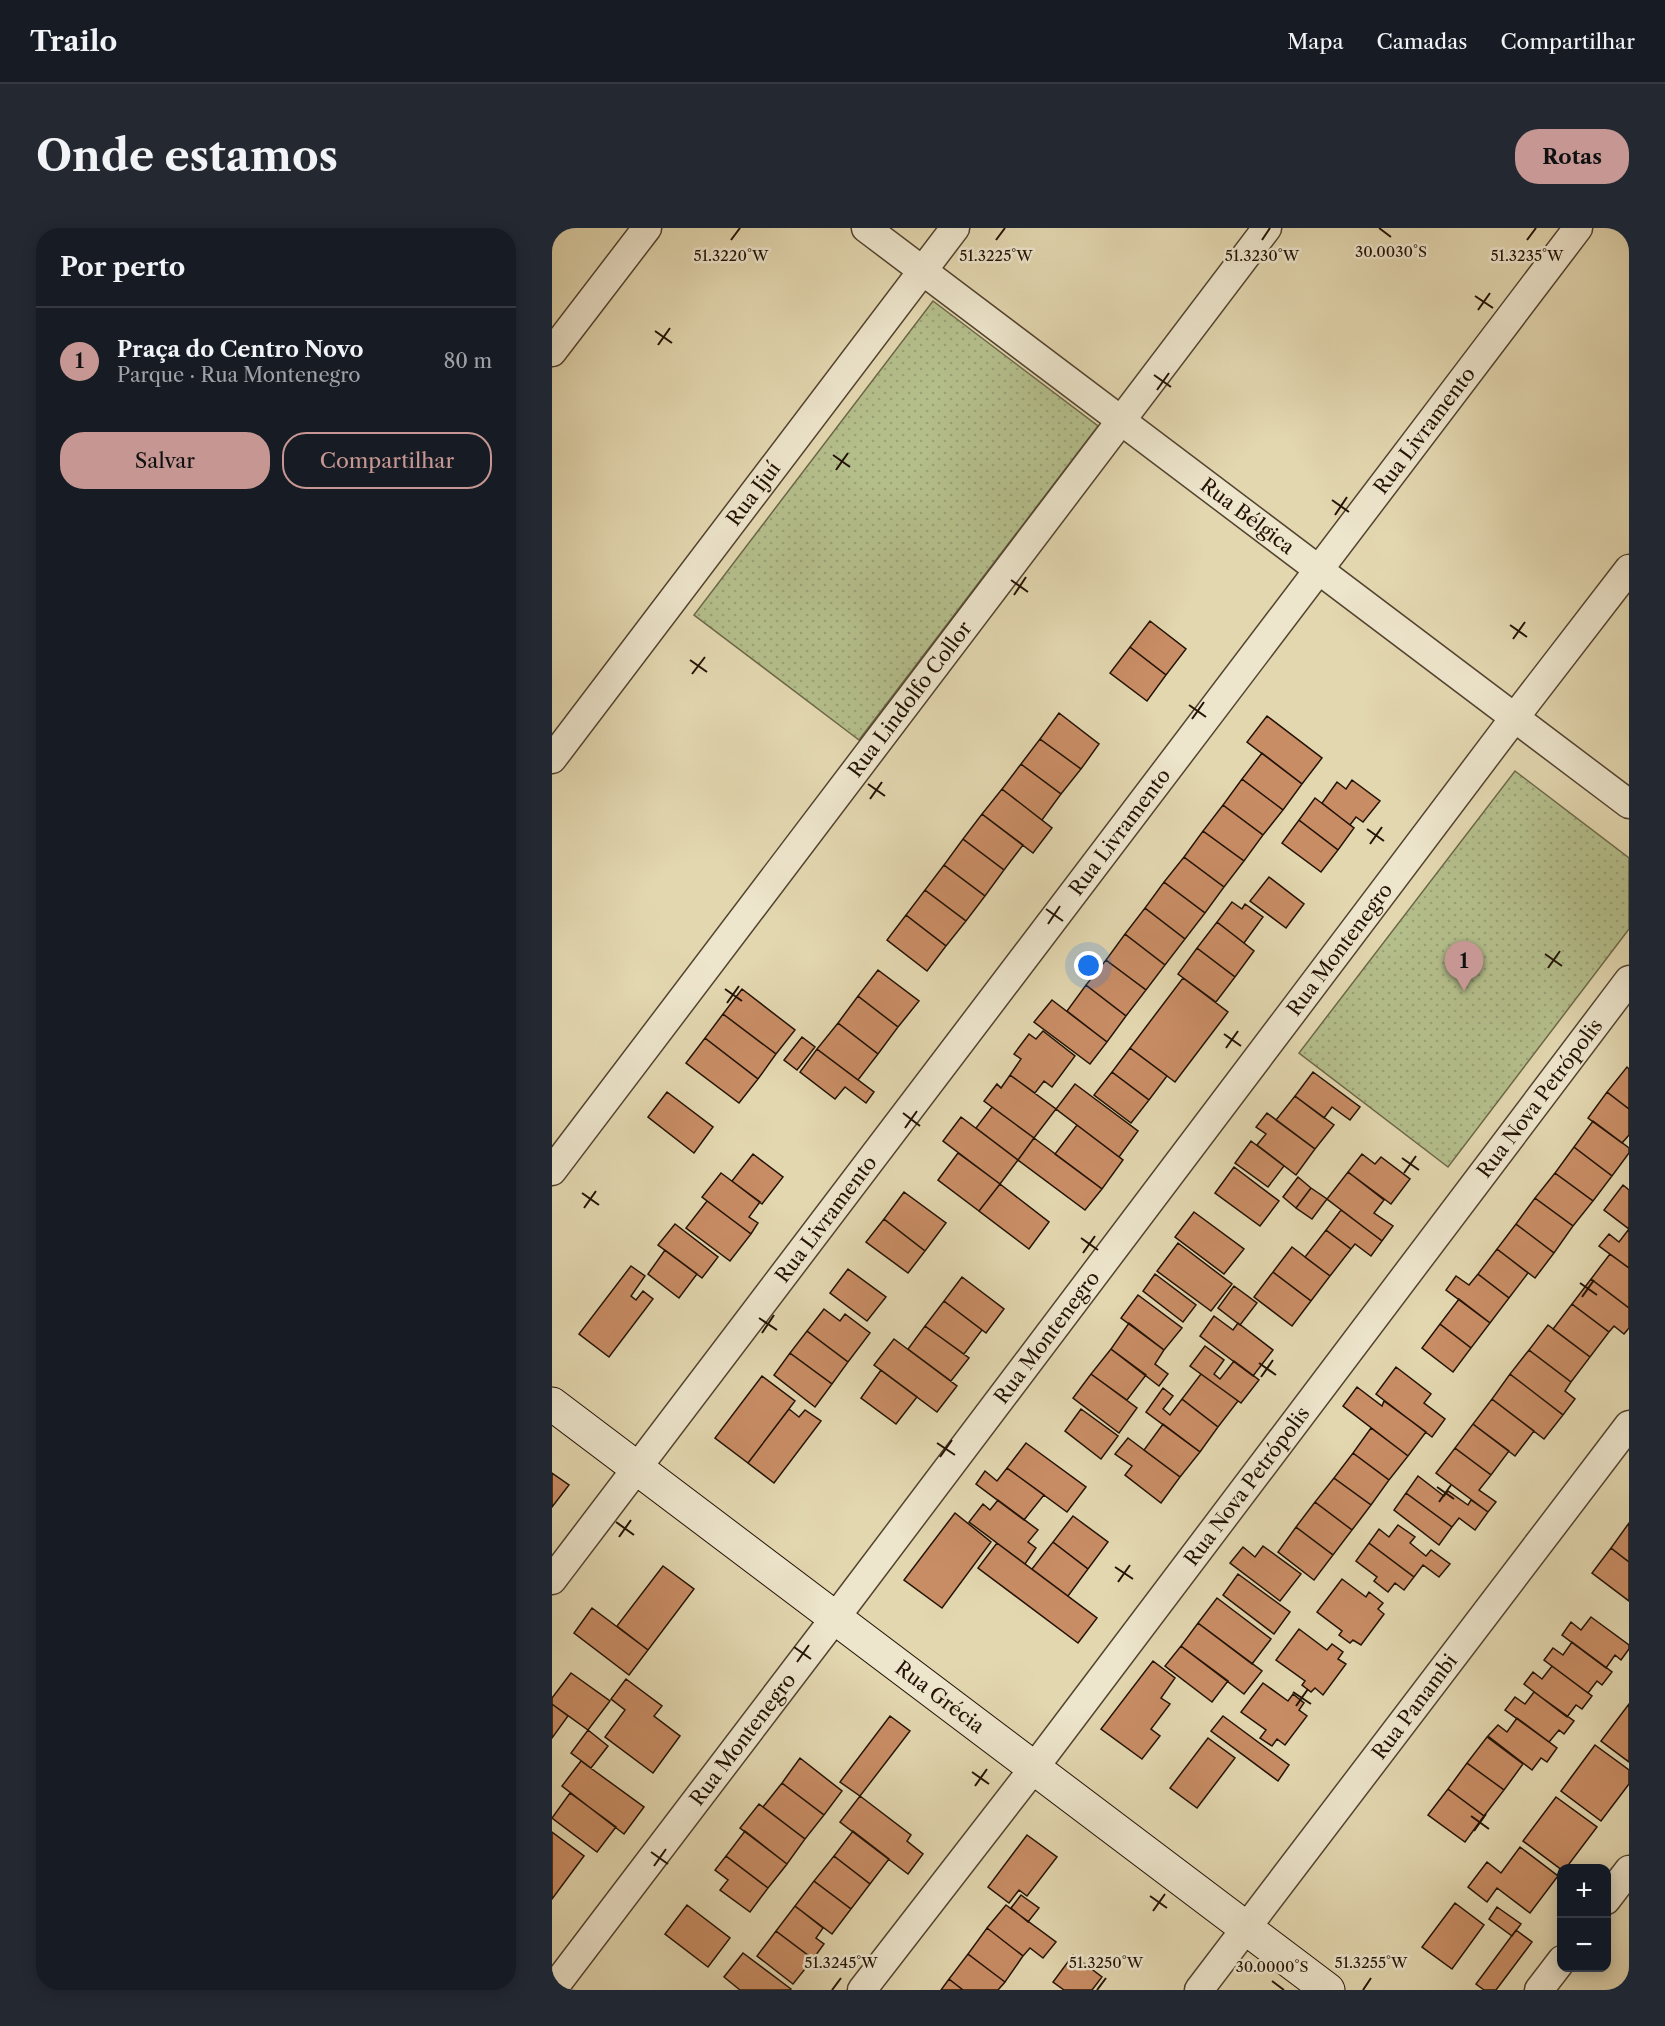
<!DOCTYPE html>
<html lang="pt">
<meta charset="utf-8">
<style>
:root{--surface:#171b24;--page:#242831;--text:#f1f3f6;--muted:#9ea1a6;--line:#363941;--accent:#c59692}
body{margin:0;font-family:"Libre Caslon Text",serif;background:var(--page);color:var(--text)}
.controls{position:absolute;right:18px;bottom:18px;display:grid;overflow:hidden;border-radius:12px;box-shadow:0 3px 15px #0003}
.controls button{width:54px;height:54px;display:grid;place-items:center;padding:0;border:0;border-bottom:2px solid var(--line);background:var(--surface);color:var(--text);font:30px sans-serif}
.you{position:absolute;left:537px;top:738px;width:21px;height:21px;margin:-15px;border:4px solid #fff;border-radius:50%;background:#1a73e8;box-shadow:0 0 0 9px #1a73e833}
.badge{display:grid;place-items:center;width:39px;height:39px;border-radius:50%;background:var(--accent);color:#111;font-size:20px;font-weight:700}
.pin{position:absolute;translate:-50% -50px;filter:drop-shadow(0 2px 3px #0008)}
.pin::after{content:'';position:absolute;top:32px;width:21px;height:18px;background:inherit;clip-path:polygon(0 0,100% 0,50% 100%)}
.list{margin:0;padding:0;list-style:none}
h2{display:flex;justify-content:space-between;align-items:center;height:78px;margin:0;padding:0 24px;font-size:26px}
h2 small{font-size:20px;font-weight:400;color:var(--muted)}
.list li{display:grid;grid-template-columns:39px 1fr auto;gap:18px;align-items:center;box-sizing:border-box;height:108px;padding:0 24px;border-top:2px solid var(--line)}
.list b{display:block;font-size:22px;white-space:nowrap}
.list p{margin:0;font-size:20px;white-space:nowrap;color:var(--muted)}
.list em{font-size:20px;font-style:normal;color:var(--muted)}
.actions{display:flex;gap:12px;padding:18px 24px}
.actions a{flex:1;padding:14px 0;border:2px solid var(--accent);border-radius:24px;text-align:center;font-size:21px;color:var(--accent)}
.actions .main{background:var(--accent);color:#111}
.map{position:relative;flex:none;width:1077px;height:1762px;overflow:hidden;border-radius:24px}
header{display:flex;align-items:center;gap:36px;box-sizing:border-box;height:84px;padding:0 30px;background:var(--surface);border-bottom:2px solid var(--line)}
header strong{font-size:28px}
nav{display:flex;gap:33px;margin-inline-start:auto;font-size:21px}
.intro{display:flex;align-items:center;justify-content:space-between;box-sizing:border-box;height:144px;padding:0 36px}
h1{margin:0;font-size:42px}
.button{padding:15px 27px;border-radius:24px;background:var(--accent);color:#111;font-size:21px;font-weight:700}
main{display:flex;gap:36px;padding:0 36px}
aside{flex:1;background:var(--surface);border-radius:24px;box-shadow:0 3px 15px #0003}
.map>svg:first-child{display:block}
.green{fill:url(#green-dots);stroke:#6c6848;stroke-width:1.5}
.building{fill:#c98d65;stroke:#231204;stroke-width:1.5}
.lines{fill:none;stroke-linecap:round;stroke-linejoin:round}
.street-casing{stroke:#53432f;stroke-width:31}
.secondary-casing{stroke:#231204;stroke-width:35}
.street{stroke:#ede5cc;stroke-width:28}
.secondary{stroke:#ede5cc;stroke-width:33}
.ticks{fill:none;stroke:#231204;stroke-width:2}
.labels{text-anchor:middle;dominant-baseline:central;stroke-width:5;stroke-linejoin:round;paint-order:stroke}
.street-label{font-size:20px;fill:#231204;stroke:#ede5cc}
.ticks-label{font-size:15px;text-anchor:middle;fill:#231204;stroke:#ede5cc;stroke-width:5;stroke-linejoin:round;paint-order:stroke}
</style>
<header>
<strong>Trailo</strong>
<nav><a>Mapa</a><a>Camadas</a><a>Compartilhar</a></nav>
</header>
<div class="intro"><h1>Onde estamos</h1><a class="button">Rotas</a></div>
<main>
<aside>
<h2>Por perto<small></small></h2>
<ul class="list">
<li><span class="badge">1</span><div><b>Praça do Centro Novo</b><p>Parque · Rua Montenegro</p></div><em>80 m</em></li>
</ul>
<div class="actions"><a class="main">Salvar</a><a>Compartilhar</a></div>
</aside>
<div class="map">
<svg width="1077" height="1762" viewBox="0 0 1077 1762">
<defs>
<pattern id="green-dots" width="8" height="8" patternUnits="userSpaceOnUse" patternTransform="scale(1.5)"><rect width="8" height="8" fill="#b4be8b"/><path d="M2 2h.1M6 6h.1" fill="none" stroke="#9aa276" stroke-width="1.8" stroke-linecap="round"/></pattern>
</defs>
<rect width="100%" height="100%" fill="#e3d7b0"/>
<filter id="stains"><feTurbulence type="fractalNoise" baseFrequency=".00333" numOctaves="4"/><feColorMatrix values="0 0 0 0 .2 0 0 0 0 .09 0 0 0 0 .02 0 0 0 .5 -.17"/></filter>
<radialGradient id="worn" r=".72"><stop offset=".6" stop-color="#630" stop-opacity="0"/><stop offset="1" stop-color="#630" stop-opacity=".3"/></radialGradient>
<!-- green -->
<path class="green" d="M381,73L546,198L307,512L142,387Z
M963,543L1077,630V701L896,939L747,825Z"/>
<!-- building -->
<path class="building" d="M598,393L634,421L614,447L578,419Z
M578,419L614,447L595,473L558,445Z
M507,485L547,516L529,541L488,511Z
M715,488L770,530L750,556L695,514Z
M488,511L529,541L509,566L469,536Z
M710,525L750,556L731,582L690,551Z
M469,536L509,566L490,592L450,561Z
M690,551L731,582L711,607L671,577Z
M800,552L828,573L811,594L804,589L798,597L770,575L785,554L794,561Z
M450,561L500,600L481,625L430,586Z
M763,570L802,600L786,622L747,592Z
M671,577L711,607L692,633L651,603Z
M430,586L471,617L452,642L411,611Z
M747,592L786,622L769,644L730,615Z
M651,603L692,633L672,659L632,629Z
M411,611L452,642L433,668L392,637Z
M632,629L672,659L653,685L612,654Z
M392,637L433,668L414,693L373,662Z
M717,649L752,676L734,700L698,673Z
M612,654L653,685L633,711L593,680Z
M373,662L414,693L394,718L354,687Z
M680,674L690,681L693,676L711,689L692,715L665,694Z
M593,680L633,711L613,737L573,706Z
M354,687L394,718L375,743L335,712Z
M665,694L702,723L683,749L645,720Z
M573,706L613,737L594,762L554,732Z
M645,720L683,749L664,774L626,746Z
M554,732L594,762L574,788L534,757Z
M326,742L367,773L346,799L306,768Z
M631,750L676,784L623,854L578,820Z
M534,757L574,788L555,814L515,783Z
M190,761L243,802L224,826L171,786Z
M306,768L346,799L326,826L286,795Z
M500,772L555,814L538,836L482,794Z
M171,786L224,826L206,851L153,810Z
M286,795L326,826L306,852L265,821Z
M491,803L523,828L500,859L492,853L483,865L458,847L469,831L462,826L477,806L484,811Z
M250,809L263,819L245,842L232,832Z
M153,810L206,851L187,875L134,835Z
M578,820L615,848L597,872L560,844Z
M265,821L322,864L314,875L293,859L283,871L248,844Z
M1075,839L1077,841V881L1055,864Z
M560,844L597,872L579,895L542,867Z
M761,844L808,879L798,892L780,879L772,890L743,868Z
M458,847L504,881L482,910L432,873L445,856L449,860Z
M523,856L586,903L567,929L504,881Z
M115,864L161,899L142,925L96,889Z
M1055,864L1077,881V907L1070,915L1036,890Z
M743,868L782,897L763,921L724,892Z
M440,879L482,910L466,932L424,900Z
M715,885L763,921L744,947L705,917L714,906L704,899Z
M409,889L466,932L448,956L391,913Z
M1041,893L1077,920V925L1060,948L1022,919Z
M525,897L571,932L550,961L503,926Z
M482,910L550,961L533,982L466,932Z
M699,913L732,938L716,959L683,935Z
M1022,919L1060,948L1041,973L1003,945Z
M406,925L448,956L427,983L386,952Z
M201,926L231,949L210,976L180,953Z
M810,926L823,936L829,929L858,951L839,976L796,944Z
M682,939L727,973L708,998L663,965Z
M796,944L832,972L822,985L841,998L830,1013L775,971Z
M169,945L208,974L197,989L206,995L199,1006L150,969Z
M1003,945L1041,973L1021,998L983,970Z
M746,949L759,960L744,980L731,969Z
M448,956L497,994L477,1021L427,983Z
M1071,957L1077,962V1001L1052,982Z
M759,960L775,971L760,991L744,980Z
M352,964L394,995L373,1023L332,991Z
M983,970L1021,998L1002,1025L964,996Z
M155,973L199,1006L178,1033L134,1000Z
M789,982L830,1013L819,1028L803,1016L799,1021L774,1002Z
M642,984L692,1021L672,1046L623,1009Z
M332,991L373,1023L356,1045L314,1014Z
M123,996L166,1029L150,1050L106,1017Z
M964,996L1002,1025L983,1050L945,1021Z
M1077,1001V1040L1047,1018L1057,1006L1067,1014Z
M774,1002L799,1021L778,1048L753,1029Z
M626,1015L680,1056L659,1083L605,1043Z
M740,1019L778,1048L759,1073L721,1044Z
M945,1021L976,1045L957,1070L926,1046Z
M113,1022L145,1046L127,1070L96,1046Z
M1058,1026L1077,1040V1080L1039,1051Z
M79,1038L93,1048L79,1068L84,1072L91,1063L101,1071L57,1129L27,1106Z
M296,1041L334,1069L315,1093L278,1065Z
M721,1044L759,1073L740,1098L702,1069Z
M603,1046L644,1077L631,1094L591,1063Z
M926,1046L957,1070L938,1095L894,1062L904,1048L917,1057Z
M410,1049L452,1081L434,1105L392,1073Z
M1039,1051L1077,1080V1100L1072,1106L1062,1098L1057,1104L1020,1076Z
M682,1058L705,1075L688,1097L666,1080Z
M586,1067L630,1100L612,1122L569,1090Z
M907,1071L938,1095L919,1120L888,1096Z
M392,1073L430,1102L412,1126L373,1098Z
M1020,1076L1057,1104L1038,1129L1001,1101Z
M272,1081L288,1093L293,1086L318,1105L296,1134L255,1103Z
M662,1088L681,1102L686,1095L721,1122L701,1148L648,1108Z
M577,1095L612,1122L603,1136L616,1146L607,1158L559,1121Z
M888,1096L919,1120L901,1144L870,1120Z
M996,1097L1038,1129L1019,1154L977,1122Z
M373,1098L417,1130L399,1153L356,1121Z
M255,1103L296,1134L280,1156L238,1125Z
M342,1111L405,1158L385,1184L322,1137Z
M653,1118L672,1132L662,1146L668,1151L682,1133L707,1152L689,1175L638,1138Z
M559,1121L594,1147L575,1172L539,1146Z
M977,1122L1019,1154L1013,1163L1023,1171L1011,1187L958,1146Z
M238,1125L280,1156L263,1179L222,1147Z
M844,1139L879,1166L872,1175L893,1191L880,1209L824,1166Z
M329,1142L365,1169L344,1196L309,1170Z
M539,1146L585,1180L567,1205L521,1170Z
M649,1146L686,1173L666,1199L630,1171Z
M958,1146L1011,1187L992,1211L940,1171Z
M210,1148L243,1173L196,1235L163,1210Z
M805,1159L830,1178L832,1173L874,1204L856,1228L791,1178Z
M611,1160L621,1168L611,1181L618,1187L630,1171L666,1199L648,1224L594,1184Z
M940,1171L982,1203L963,1228L921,1196Z
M237,1181L247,1189L253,1182L269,1193L222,1255L196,1235Z
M529,1181L566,1208L549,1231L513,1203Z
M611,1196L648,1224L628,1249L592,1222Z
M921,1196L957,1223L939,1247L903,1220Z
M819,1200L856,1228L837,1252L801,1225Z
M576,1210L628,1249L609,1275L573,1247L580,1238L563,1226Z
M474,1215L534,1259L515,1284L455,1240Z
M903,1220L939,1247L927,1262L944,1274L936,1284L884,1245Z
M801,1225L837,1252L819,1277L782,1250Z
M455,1240L492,1267L472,1292L424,1256L433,1243L445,1253Z
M0,1245L17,1257L0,1279Z
M866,1248L892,1268L896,1263L916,1277L919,1272L936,1284L923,1302L907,1290L900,1299L854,1265Z
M782,1250L819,1277L800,1302L763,1274Z
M854,1265L900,1299L887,1317L842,1282Z
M446,1272L486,1302L476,1314L484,1320L473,1336L417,1294L431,1276L438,1282Z
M763,1274L800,1302L781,1327L744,1299Z
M403,1285L439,1314L390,1380L352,1352Z
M521,1288L556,1314L536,1341L501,1314Z
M1077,1295V1334L1059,1320Z
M846,1297L863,1309L858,1315L874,1328L879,1322L898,1336L887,1349L871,1337L862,1349L817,1315L827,1301L837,1309Z
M744,1299L781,1327L762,1352L726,1324Z
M501,1314L536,1341L516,1368L480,1341Z
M445,1315L545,1390L526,1415L426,1340Z
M817,1315L862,1349L852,1362L843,1355L836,1364L822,1353L825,1349L804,1333Z
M711,1318L749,1346L728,1373L678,1335L691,1319L703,1329Z
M1059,1320L1077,1334V1373L1040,1345Z
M111,1338L142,1361L96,1422L65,1398Z
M686,1346L738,1384L722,1406L671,1367Z
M790,1351L814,1369L817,1364L831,1375L826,1381L832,1386L809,1417L801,1412L798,1415L787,1407L790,1403L765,1384Z
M665,1370L719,1411L700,1436L646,1395Z
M40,1380L96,1422L77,1447L22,1405Z
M1039,1389L1077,1417V1421L1069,1432L1063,1427L1054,1440L1010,1407L1019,1394L1029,1402Z
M646,1395L710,1443L692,1466L629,1418Z
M747,1401L775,1422L780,1416L791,1424L786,1431L794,1436L771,1467L763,1460L759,1464L750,1457L753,1453L724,1432Z
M1020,1414L1060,1444L1050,1457L1045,1453L1036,1465L992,1432L1001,1420L1011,1427Z
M629,1418L676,1453L660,1474L613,1438Z
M601,1433L623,1450L609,1470L618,1476L599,1501L608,1508L590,1531L549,1501Z
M1000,1438L1040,1468L1030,1481L1024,1477L1015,1489L972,1456L981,1444L990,1451Z
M19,1445L58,1473L36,1502L0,1476V1470Z
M74,1451L110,1478L102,1488L128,1508L101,1545L53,1509L73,1482L59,1471Z
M711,1455L736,1473L741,1466L752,1475L747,1482L755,1488L733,1517L725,1511L720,1518L708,1510L714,1502L689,1484Z
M982,1464L1022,1493L1012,1506L1007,1502L997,1514L953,1482L963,1469L973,1476Z
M0,1476L16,1488L0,1510Z
M1077,1476V1534L1049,1513Z
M338,1488L358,1503L308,1568L288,1554Z
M671,1488L737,1537L726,1553L659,1503Z
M965,1490L1005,1520L995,1534L989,1530L980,1542L936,1508L946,1497L955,1504Z
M36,1502L56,1518L39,1540L19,1525Z
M935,1509L971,1536L952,1562L915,1535Z
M656,1510L683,1530L645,1580L618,1560Z
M1043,1517L1077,1542V1556L1049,1593L1009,1563Z
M248,1530L290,1563L272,1587L230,1555Z
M29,1533L92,1579L72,1606L10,1558Z
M915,1535L952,1562L932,1588L896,1561Z
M230,1555L272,1587L253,1611L211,1579Z
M896,1561L932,1588L913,1614L876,1587Z
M18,1565L64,1599L45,1624L0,1590Z
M308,1568L359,1607L355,1613L371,1626L356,1646L288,1594Z
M1004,1569L1045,1599L1014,1640L1010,1642L971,1613Z
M207,1576L253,1611L235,1636L188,1600Z
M193,1603L235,1636L216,1660L174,1628Z
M301,1603L337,1631L318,1656L282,1628Z
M0,1604L32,1628L0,1671Z
M475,1607L505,1629L475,1668L467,1662L457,1675L436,1659Z
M968,1619L1006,1648L978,1685L945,1660L935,1674L916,1659L935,1634L949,1645Z
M174,1628L216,1660L198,1684L168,1662L176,1652L163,1642Z
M282,1628L318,1656L299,1681L262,1653Z
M262,1653L299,1681L280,1706L243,1678Z
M469,1667L487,1680L476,1694L459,1680Z
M903,1675L932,1697L900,1741L870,1719Z
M135,1677L178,1710L156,1739L113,1706Z
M454,1677L504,1714L491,1730L478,1720L471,1728L435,1700Z
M243,1678L271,1700L264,1710L272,1716L261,1731L224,1703Z
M945,1679L969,1696L960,1708L937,1691Z
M435,1700L471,1728L453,1754L416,1726Z
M964,1702L980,1714L944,1762H932L924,1756Z
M224,1703L261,1731L241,1756L205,1728Z
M191,1725L239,1761L238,1762H188L172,1749Z
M416,1726L453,1754L446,1762H411L397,1751Z
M521,1727L550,1749L540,1762H512L501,1754Z
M397,1751L411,1762H389Z"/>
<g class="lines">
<defs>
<g id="street">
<path id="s1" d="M314,0L1077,576"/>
<path d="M0,124L95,0"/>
<path id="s2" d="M0,531L403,0"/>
<path id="s3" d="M0,943L715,0"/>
<path id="s4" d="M0,1352L1026,0"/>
<path d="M1054,1672L1077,1642"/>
<path id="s5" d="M0,1762L283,1390L963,489L1077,341"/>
<path id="s6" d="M310,1762L482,1540L1077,752"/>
<path id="s7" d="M647,1762L1077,1197"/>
<path d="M987,1762L1010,1732"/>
</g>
<g id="secondary">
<path id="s8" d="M0,1176L776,1762"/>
</g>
</defs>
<!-- street casing -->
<use href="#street" class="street-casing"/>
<!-- secondary casing -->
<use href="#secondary" class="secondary-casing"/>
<!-- street -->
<use href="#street" class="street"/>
<!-- secondary -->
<use href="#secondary" class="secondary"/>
</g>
<!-- ticks -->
<path class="ticks" d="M827,0L839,9M179,12L188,0M444,12L453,0M710,12L718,0M975,12L984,0M923,68L941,80M926,82L938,65M103,103L120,115M106,117L118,100M602,147L619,159M605,162L617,145M281,227L298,239M284,242L296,225M780,272L797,284M783,287L795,269M459,352L476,364M462,367L474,349M958,397L975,409M961,411L973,394M138,432L155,444M140,446L153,429M637,477L654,489M640,491L652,474M316,556L333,568M318,571L330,554M815,601L832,613M818,616L830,599M494,681L511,693M496,696L508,678M993,726L1010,738M996,740L1008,723M173,761L190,773M175,775L187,758M672,806L689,818M674,820L686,803M351,885L368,898M353,900L365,883M850,930L867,942M852,945L864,928M30,965L47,977M32,980L44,963M529,1010L546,1022M531,1025L543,1008M1028,1055L1045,1067M1030,1069L1042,1052M207,1090L225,1102M210,1105L222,1087M707,1135L724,1147M709,1149L721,1132M385,1215L403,1227M388,1229L400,1212M885,1259L902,1271M887,1274L899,1257M64,1294L82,1307M67,1309L79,1292M563,1339L581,1351M566,1354L578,1337M242,1419L259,1431M245,1434L257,1417M741,1464L759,1476M744,1478L756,1461M420,1544L437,1556M423,1558L435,1541M919,1588L937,1601M922,1603L934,1586M99,1624L116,1636M102,1638L114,1621M598,1668L615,1680M601,1683L613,1666M720,1753L732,1762M280,1762L289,1750M545,1762L554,1750M811,1762L819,1750"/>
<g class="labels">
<!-- street labels -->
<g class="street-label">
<text stroke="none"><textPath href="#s4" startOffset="1443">Rua Livramento</textPath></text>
<text stroke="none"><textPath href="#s2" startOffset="333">Rua Ijuí</textPath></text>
<text stroke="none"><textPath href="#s1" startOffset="478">Rua Bélgica</textPath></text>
<text stroke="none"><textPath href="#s3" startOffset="592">Rua Lindolfo Collor</textPath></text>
<text stroke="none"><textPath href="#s4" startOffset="939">Rua Livramento</textPath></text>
<text stroke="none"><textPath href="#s5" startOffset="1305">Rua Montenegro</textPath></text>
<text stroke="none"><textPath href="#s6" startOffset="1120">Rua Nova Petrópolis</textPath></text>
<text stroke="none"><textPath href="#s4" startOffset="453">Rua Livramento</textPath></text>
<text stroke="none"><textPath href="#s5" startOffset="819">Rua Montenegro</textPath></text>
<text stroke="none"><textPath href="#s6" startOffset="634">Rua Nova Petrópolis</textPath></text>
<text stroke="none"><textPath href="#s8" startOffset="486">Rua Grécia</textPath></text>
<text stroke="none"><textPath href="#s7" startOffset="356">Rua Panambi</textPath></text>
<text stroke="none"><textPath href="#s5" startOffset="315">Rua Montenegro</textPath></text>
</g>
</g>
<g class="ticks-label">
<text x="839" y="29">30.0030°S</text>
<text x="179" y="33">51.3220°W</text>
<text x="444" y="33">51.3225°W</text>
<text x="710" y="33">51.3230°W</text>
<text x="975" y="33">51.3235°W</text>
<text x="289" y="1740">51.3245°W</text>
<text x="554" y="1740">51.3250°W</text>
<text x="819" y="1740">51.3255°W</text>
<text x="720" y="1744">30.0000°S</text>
</g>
<rect width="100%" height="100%" filter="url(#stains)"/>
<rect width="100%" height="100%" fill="url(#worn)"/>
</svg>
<div class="controls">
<button>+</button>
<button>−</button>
</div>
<div class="you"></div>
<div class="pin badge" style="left:912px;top:763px">1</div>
</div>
</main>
